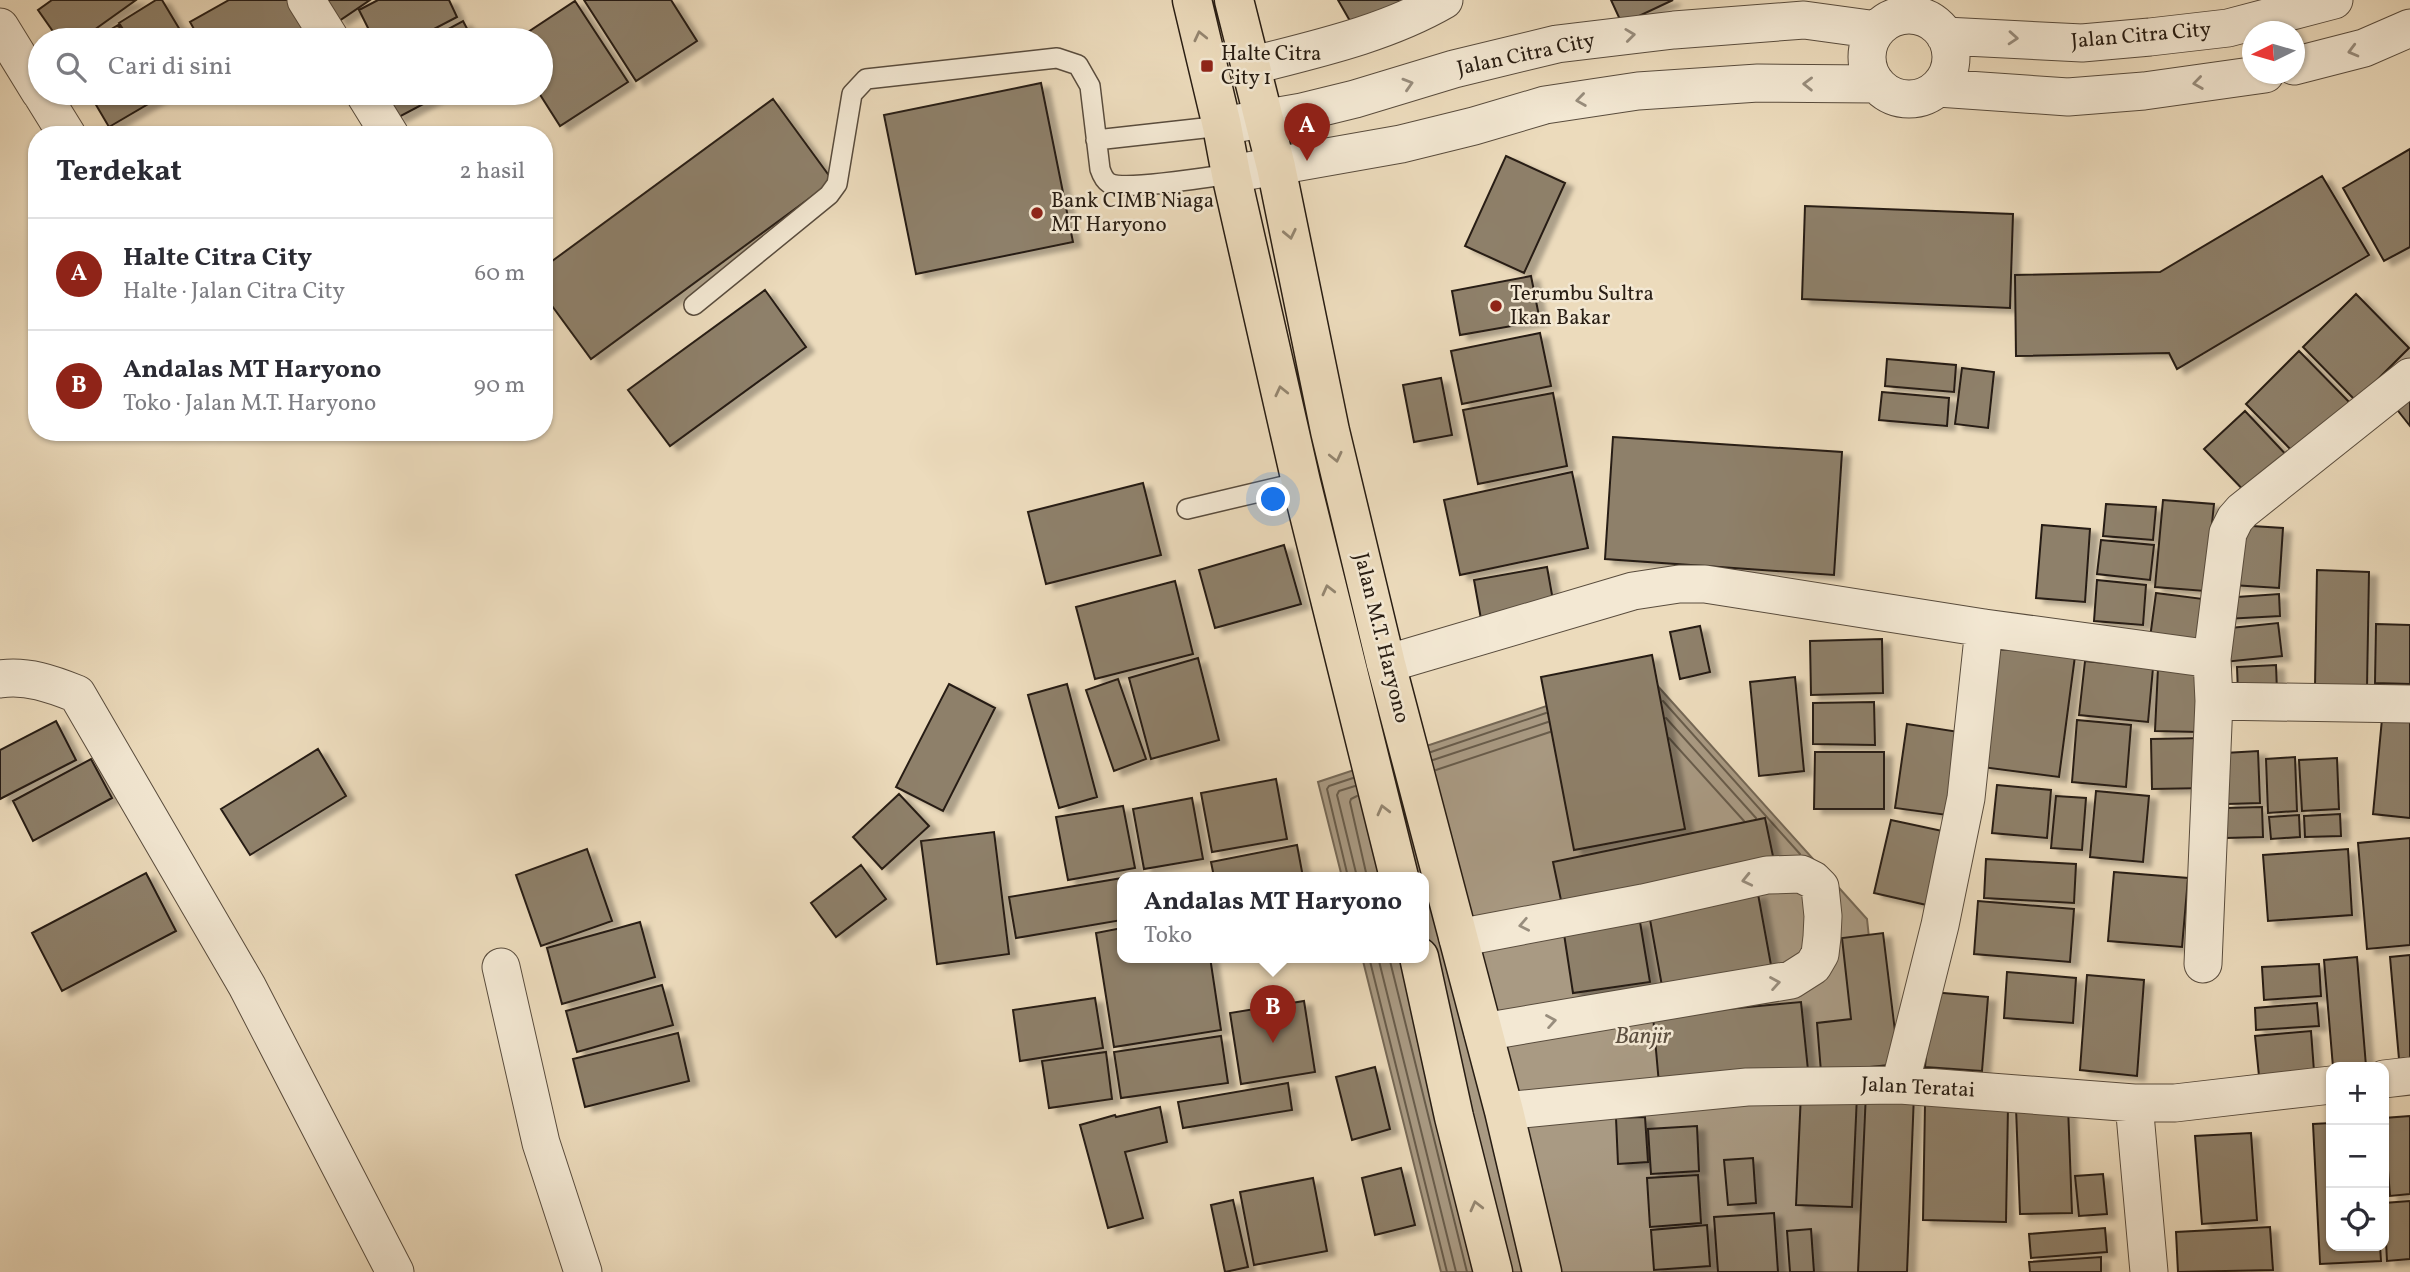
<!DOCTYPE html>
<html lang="id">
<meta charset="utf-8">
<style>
:root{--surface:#fff;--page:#f2f2f3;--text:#2b2b33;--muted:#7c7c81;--line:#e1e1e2;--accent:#8f2418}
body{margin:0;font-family:Vollkorn,serif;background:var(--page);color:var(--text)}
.controls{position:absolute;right:21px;bottom:21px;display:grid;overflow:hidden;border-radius:14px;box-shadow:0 2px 5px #0004}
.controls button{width:63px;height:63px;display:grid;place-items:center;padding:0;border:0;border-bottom:2px solid var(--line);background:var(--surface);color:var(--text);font:35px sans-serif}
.compass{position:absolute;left:2242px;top:21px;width:63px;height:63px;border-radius:50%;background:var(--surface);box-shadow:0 2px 5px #0004;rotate:265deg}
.you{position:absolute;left:1274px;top:500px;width:24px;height:24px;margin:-18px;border:5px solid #fff;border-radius:50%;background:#1a73e8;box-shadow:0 0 0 10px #1a73e833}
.badge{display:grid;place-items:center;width:46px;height:46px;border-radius:50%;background:var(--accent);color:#fff;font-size:23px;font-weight:700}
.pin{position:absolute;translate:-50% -58px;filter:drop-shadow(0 2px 4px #0008)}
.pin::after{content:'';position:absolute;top:37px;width:24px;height:21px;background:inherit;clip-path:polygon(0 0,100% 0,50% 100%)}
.popup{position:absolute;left:1117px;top:872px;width:312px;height:91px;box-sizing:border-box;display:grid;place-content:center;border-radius:14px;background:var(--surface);filter:drop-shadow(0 2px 5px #0005);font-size:23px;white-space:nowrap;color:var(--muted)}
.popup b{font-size:26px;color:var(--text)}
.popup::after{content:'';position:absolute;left:50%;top:100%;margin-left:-14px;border:14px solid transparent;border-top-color:var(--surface)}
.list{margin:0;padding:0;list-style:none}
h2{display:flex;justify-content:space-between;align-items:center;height:91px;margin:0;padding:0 28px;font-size:30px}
h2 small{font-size:23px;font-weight:400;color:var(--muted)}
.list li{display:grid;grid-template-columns:46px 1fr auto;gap:21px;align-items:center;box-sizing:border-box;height:112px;padding:0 28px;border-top:2px solid var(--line)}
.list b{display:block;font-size:26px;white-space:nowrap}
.list p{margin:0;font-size:23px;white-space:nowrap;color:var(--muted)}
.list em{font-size:23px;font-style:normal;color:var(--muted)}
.icon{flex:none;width:38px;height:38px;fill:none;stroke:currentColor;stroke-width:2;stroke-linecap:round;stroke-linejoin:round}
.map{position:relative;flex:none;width:2410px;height:1272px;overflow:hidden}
.search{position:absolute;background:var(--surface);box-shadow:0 2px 5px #0004;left:28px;top:28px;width:525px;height:77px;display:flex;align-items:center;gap:18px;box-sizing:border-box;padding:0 24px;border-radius:38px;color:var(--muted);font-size:26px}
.panel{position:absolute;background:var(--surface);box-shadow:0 2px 5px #0004;left:28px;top:126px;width:525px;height:315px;border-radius:28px}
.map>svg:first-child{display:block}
.water{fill:#a99a83;stroke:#756856;stroke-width:2}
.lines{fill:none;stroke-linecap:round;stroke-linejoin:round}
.shore{stroke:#685c4b;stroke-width:2}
.building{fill:#8e806b;stroke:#281d13;stroke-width:2;filter:url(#shadow)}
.lane-casing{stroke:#594c3d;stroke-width:22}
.street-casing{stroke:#594c3d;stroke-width:39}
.primary-casing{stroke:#281d13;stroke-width:41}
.lane{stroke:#f3e8d3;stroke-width:19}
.street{stroke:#f3e8d3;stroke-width:37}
.primary{stroke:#ecdbbc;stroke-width:38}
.oneway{stroke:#988d7d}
.oneway2{stroke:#948670}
.poi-dot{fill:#8f2418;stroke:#f3e8d3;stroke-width:2.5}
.labels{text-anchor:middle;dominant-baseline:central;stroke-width:5;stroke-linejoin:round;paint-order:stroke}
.street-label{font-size:21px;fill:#281d13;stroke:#f3e8d3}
.poi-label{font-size:21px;fill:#281d13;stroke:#f3e8d3;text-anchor:start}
.water-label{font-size:23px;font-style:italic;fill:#5c4f40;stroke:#f3e8d3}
</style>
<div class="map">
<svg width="2410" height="1272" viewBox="0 0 2410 1272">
<defs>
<filter id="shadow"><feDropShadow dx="8" dy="4.5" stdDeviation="2" flood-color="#0004"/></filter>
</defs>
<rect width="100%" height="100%" fill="#ecdbbc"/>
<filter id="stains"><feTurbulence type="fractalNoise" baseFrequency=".00286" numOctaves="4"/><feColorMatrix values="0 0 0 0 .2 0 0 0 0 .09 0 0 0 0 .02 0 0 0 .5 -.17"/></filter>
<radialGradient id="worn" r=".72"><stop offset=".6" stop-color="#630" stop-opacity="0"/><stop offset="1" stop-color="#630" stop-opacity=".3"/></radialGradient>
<!-- water -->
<path class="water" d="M1646,673L1867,919L1905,1272H1441L1362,957H1424V877H1342L1318,782Z"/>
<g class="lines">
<!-- shore -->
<path class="shore" d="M1663,701L1800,854
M1666,718L1756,818
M1669,738L1744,821
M1431,752L1546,713
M1433,760L1548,722
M1436,770L1550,732
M1355,786L1339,791L1337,795L1357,877
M1357,796L1351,799L1350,802L1367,877
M1348,877L1327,789L1329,786L1353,778
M1369,957L1447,1272
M1378,957L1456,1272
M1389,957L1467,1272"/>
</g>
<!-- building -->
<path class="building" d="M52,0H136L80,40H59L38,10Z
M156,0H162L186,40H130L119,23Z
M229,0H297L321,40H200L190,22Z
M326,0H370L339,21Z
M378,0H449L457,17L413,40H374L359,10Z
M584,0H671L697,41L636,81Z
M1338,0H1403L1354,28Z
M1611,0H1673L1622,24Z
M575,1L628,82L560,126L539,93H541V40H516Z
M463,21L473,40H428Z
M118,25L127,40H93Z
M1041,83L1073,242L916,274L884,115Z
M89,93H158L160,97L109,127Z
M383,93H444L397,118Z
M773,99L833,181L591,359L544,295V267Z
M2410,149V247L2384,261L2343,188Z
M1506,156L1565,183L1524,273L1465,246Z
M2322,176L2369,255L2177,369L2169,353L2016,356L2015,275L2160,272Z
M1805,206L2013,214L2010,308L1802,299Z
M1531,276L1540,321L1460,335L1452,291Z
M765,290L806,347L670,446L628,390Z
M2356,294L2409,348L2356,401L2303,347Z
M1540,333L1551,386L1462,404L1451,351Z
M2299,351L2353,406L2300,459L2246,404Z
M1887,359L1956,365L1954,392L1885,386Z
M1962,368L1994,372L1988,428L1955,424Z
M1441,378L1452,435L1414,442L1403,385Z
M1882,392L1949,398L1947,426L1879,420Z
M1553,393L1567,466L1478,484L1463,410Z
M2410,394V426L2395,407Z
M2245,411L2291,460L2251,498L2204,449Z
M1613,437L1842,452L1834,575L1605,559Z
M1572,472L1588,548L1460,575L1444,500Z
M1143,483L1161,555L1046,584L1028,512Z
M2163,500L2214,504L2205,591L2155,587Z
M2106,504L2156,507L2153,540L2103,536Z
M2042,525L2090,529L2085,602L2036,598Z
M2236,525L2283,528L2279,588L2232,585Z
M2101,540L2154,545L2150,580L2097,574Z
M1284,545L1301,604L1215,628L1199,570Z
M1547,567L1554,606L1481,619L1474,580Z
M2317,570L2369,572L2367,688L2315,687Z
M2097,580L2146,585L2143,625L2094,621Z
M1175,581L1193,654L1095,679L1076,607Z
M2156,593L2211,600L2205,645L2150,638Z
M2279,594L2280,616L2225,619L2223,598Z
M2278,623L2282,656L2224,662L2221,629Z
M2376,624L2410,625V684L2375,683Z
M1700,626L1710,672L1680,679L1670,632Z
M1882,639L1883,693L1811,695L1810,641Z
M1999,645L2075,656L2059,777L1982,767Z
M1652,655L1685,829L1574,850L1541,677Z
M1198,658L1219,740L1151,759L1129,678Z
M2085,661L2153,668L2148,722L2079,715Z
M2276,665L2277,691L2238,693L2237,667Z
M2158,668L2202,670L2199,732L2155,731Z
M1795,677L1804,771L1759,776L1750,682Z
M1118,679L1146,759L1114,771L1086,690Z
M949,684L995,708L943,811L896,787Z
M1067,684L1097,797L1059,808L1028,695Z
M1874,702L1875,745L1813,744V703Z
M2382,719L2410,721V818L2373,814Z
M2077,720L2131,725L2126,787L2072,782Z
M56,721L76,760L0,799V750Z
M1907,724L1959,732L1947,815L1895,808Z
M2205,738L2206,788L2152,789L2151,739Z
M318,749L346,796L250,855L221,809Z
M2258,751L2260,803L2227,804L2225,753Z
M1815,752H1884V809H1814Z
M2295,757L2297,811L2268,813L2266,759Z
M2337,758L2339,809L2302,811L2299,760Z
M91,759L112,798L33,841L13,801Z
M1276,779L1287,839L1212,852L1201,793Z
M1997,785L2051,790L2047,838L1992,833Z
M2096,791L2149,796L2143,862L2090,857Z
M899,794L929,826L882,869L853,837Z
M2056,796L2086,798L2082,850L2051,848Z
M1192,798L1203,859L1144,869L1133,809Z
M1123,806L1135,868L1068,880L1056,817Z
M2262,807L2263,837L2226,838L2225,808Z
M2340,814L2341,836L2305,837L2304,816Z
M2299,815L2300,837L2271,839L2269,817Z
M1765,818L1774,861L1562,905L1553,862Z
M1891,820L1947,832L1931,906L1874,893Z
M994,832L1009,954L937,964L921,841Z
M2410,838V945L2367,949L2358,843Z
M1297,845L1303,877H1214L1211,862Z
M587,849L612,921L541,946L516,875Z
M2348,849L2352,915L2268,921L2263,855Z
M1986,859L2076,864L2074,903L1984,898Z
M861,865L886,899L836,937L811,903Z
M2114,872L2188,878L2182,947L2108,941Z
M146,873L176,931L62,991L32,933Z
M1122,878V920L1016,938L1009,897Z
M1758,894L1771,965L1662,986L1649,914Z
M1978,901L2074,909L2070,962L1974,954Z
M640,922L655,977L562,1004L547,948Z
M1640,922L1650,982L1573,993L1564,934Z
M1122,928V957H1210L1221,1030L1114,1047L1096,933Z
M1883,933L1899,1064L1821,1072L1817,1023L1851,1019L1842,938Z
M2410,955V1058L2399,1059L2390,957Z
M2357,957L2366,1066L2333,1067L2324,960Z
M2319,964L2321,996L2264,1000L2262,967Z
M2007,972L2076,978L2073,1023L2004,1018Z
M2087,975L2144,980L2137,1076L2080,1070Z
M662,985L673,1025L577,1052L566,1011Z
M1932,992L1988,997L1982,1071L1925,1067Z
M1095,998L1103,1048L1020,1061L1013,1010Z
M1304,1001L1315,1072L1241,1084L1230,1013Z
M1801,1002L1808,1070L1659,1084L1653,1016Z
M2317,1003L2319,1026L2256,1030L2255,1008Z
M2311,1031L2314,1071L2259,1076L2255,1036Z
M678,1033L689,1081L585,1107L573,1059Z
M1221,1036L1228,1083L1121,1098L1114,1052Z
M1106,1052L1112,1099L1049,1108L1042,1061Z
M1375,1067L1390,1129L1352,1140L1336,1077Z
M1288,1083L1292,1110L1183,1128L1178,1102Z
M1866,1092L1914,1094L1907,1272H1858Z
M1801,1093L1857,1095L1852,1207L1796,1205Z
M1925,1104L2008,1106L2006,1222L1923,1220Z
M2068,1106L2072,1213L2020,1214L2016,1108Z
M1160,1107L1167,1142L1125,1152L1143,1218L1108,1228L1080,1125L1115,1115L1116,1117Z
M2410,1116V1194L2390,1196L2384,1118Z
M1645,1117L1648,1162L1618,1164L1616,1118Z
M2331,1123V1246H2380L2381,1261L2320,1264L2313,1124Z
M1697,1126L1699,1171L1651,1174L1648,1129Z
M2251,1133L2257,1220L2202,1224L2195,1136Z
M1753,1158L1756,1203L1728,1205L1724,1160Z
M1401,1168L1415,1225L1375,1235L1362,1178Z
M2103,1174L2107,1214L2079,1216L2075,1176Z
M1698,1175L1701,1223L1650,1227L1647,1178Z
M1313,1178L1327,1251L1254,1265L1240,1192Z
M1233,1200L1248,1267L1225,1272L1211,1205Z
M2410,1201V1259L2387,1261L2384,1203Z
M1774,1213L1778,1272H1718L1714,1217Z
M1707,1225L1710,1266L1654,1270L1651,1230Z
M2270,1227L2273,1270L2178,1272L2176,1232Z
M2105,1228L2107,1252L2031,1258L2029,1234Z
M1811,1229L1814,1272H1790L1787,1231Z
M2101,1257V1272H2030L2029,1262Z"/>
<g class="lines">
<defs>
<path id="lane" d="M1096,140L1222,126
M694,305L829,195L837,184L852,94L866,79L1057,58L1078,65L1090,86L1100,169C1102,175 1104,180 1109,183C1125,191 1209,177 1231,174
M1187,509L1301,482"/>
<path id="street" d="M306,0L331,40
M1867 57a42 42 0 1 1 84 0a42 42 0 1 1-84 0Z
M0,27L40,92
M1945,36L2082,43L2150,37L2228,28L2334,0
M1250,66C1316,49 1385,34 1444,0
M2294,66L2364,48L2410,28
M1938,88L2068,97L2144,91L2265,74
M41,93L67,135
M364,93L390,135
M1222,126L1302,112L1355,99L1454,69L1557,44L1674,30L1804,20L1877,30
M1231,174L1401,144L1474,126L1545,105L1638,91L1758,83L1876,84
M1386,664L1633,591L1679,584H1705L1984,628L2212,659
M0,679C27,675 52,684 77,694L247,986L395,1272
M2214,701L2410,704
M1458,938L1643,903L1767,875L1801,874L1813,880L1820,887L1823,916L1822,937L1820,954L1813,966L1791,980L1483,1032
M2203,964L2214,701L2212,659L2228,533L2235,519L2242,511L2410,377
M501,967L541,1143L583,1272
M2384,1079L2410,1076
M1900,1085L1940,925L1966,798L1984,628
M2134,1103L2149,1272
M1504,1111L1747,1087L1900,1085L2134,1103H2175L2331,1085"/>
<path id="primary" d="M1192,0L1222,126L1231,174L1301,482L1399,877
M1234,0L1276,167L1330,431L1386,664L1504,1111L1542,1272
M1419,957L1454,1117L1493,1272"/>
</defs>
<!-- lane casing -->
<use href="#lane" class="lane-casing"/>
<!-- street casing -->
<use href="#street" class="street-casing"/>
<!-- primary casing -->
<use href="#primary" class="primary-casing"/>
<!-- lane -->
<use href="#lane" class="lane"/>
<!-- street -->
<use href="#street" class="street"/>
<!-- primary -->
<use href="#primary" class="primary"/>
</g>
<!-- one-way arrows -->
<defs><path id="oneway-chevron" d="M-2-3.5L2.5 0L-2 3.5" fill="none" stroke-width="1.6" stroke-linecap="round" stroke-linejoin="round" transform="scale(1.75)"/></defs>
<g class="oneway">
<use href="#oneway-chevron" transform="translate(1630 35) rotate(-7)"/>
<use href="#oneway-chevron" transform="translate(2013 38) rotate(4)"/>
<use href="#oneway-chevron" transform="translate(2353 51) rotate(165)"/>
<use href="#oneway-chevron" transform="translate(2198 83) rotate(172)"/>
<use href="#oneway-chevron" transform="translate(1408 84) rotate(-17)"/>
<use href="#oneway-chevron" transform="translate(1808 84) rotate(-179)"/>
<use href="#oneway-chevron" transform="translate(1581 100) rotate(172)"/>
<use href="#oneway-chevron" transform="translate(1747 880) rotate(167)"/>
<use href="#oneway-chevron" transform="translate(1524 925) rotate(169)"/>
<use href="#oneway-chevron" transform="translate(1775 983) rotate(-10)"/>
<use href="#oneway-chevron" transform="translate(1551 1021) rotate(-10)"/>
</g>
<g class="oneway2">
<use href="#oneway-chevron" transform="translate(1200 36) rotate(-103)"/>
<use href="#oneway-chevron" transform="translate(1290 234) rotate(78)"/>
<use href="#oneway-chevron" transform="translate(1281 391) rotate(-103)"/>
<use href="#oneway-chevron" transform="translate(1336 457) rotate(77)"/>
<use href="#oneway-chevron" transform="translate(1328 590) rotate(-104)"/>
<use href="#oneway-chevron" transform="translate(1383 810) rotate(-104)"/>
<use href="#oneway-chevron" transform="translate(1476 1206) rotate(-104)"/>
</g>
<!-- markers -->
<g class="poi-dot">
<rect x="1200" y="59" width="14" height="14" rx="3.5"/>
<circle cx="1037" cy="213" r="7"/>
<circle cx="1496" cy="306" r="7"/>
</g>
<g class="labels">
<!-- street labels -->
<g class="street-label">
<text transform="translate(2141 36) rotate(-5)">Jalan Citra City</text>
<text transform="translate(1526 55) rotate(-12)">Jalan Citra City</text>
<text transform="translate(1381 638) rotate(76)">Jalan M.T. Haryono</text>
<text transform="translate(1918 1088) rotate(3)">Jalan Teratai</text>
</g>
<!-- poi labels -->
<g class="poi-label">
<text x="1221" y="54">Halte Citra<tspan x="1221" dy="24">City 1</tspan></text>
<text x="1051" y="201">Bank CIMB Niaga<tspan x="1051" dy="24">MT Haryono</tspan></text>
<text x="1510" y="294">Terumbu Sultra<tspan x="1510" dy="24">Ikan Bakar</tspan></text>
</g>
<!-- water labels -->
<g class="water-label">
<text x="1643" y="1037">Banjir</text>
</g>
</g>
<rect width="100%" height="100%" filter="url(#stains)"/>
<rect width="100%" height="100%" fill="url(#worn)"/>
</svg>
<div class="controls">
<button>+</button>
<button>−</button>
<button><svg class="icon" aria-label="locate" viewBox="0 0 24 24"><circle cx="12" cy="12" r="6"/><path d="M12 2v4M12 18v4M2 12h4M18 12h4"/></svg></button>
</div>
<svg class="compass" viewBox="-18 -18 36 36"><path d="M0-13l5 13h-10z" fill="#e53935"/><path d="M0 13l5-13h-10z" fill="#7c7c81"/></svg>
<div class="you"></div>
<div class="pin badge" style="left:1307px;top:161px">A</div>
<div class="pin badge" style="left:1273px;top:1043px">B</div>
<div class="popup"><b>Andalas MT Haryono</b>Toko</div>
<div class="search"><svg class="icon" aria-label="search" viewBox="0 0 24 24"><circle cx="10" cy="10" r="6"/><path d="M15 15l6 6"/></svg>Cari di sini</div>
<section class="panel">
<h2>Terdekat<small>2 hasil</small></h2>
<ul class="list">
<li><span class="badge">A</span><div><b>Halte Citra City</b><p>Halte · Jalan Citra City</p></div><em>60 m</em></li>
<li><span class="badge">B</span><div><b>Andalas MT Haryono</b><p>Toko · Jalan M.T. Haryono</p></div><em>90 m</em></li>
</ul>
</section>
</div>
